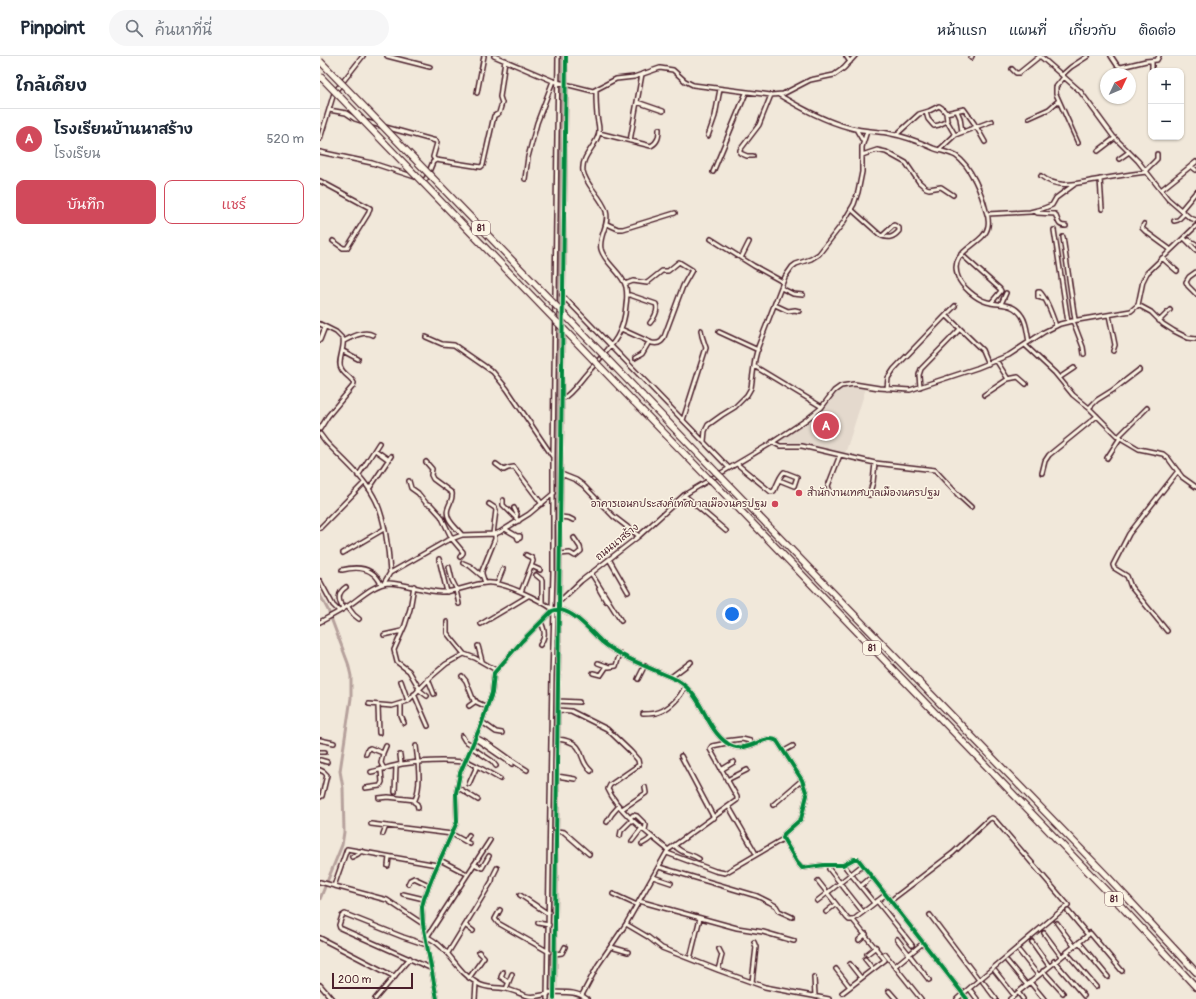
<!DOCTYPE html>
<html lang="th">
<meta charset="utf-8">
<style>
:root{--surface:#fff;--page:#f6f6f7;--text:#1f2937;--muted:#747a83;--line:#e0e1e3;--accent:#d1495b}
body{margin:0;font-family:Pangolin,"Playpen Sans Thai",sans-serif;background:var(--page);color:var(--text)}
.controls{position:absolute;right:12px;top:12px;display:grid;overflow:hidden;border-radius:8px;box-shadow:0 1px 3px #0004}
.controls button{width:36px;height:36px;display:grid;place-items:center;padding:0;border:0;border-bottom:1px solid var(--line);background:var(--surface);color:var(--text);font:20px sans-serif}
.compass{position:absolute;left:780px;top:12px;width:36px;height:36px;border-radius:50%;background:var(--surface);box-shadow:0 1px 3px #0004;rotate:46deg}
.scale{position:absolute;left:12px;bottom:10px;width:81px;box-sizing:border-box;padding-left:4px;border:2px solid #4a1f2b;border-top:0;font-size:11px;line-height:14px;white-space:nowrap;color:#4a1f2b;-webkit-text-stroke:3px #fcf5e5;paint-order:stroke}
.you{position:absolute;left:412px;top:558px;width:14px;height:14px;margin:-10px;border:3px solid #fff;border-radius:50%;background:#1a73e8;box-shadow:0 0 0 6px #1a73e833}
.badge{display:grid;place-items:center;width:26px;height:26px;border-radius:50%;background:var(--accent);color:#fff;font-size:13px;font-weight:700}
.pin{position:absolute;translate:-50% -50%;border:2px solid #fff;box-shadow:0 1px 4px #0006}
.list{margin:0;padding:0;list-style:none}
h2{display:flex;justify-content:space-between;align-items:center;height:52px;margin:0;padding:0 16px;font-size:17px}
h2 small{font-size:13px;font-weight:400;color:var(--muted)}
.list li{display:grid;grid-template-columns:26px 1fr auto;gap:12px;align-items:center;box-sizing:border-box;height:60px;padding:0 16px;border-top:1px solid var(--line)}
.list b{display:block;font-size:15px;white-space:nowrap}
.list p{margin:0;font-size:13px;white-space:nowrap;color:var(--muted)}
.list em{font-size:13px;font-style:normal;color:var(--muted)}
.actions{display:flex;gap:8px;padding:12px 16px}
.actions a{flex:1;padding:9px 0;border:1px solid var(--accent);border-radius:8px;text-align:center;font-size:14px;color:var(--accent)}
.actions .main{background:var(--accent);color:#fff}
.icon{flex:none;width:22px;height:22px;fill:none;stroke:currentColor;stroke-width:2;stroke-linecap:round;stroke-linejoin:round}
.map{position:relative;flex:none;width:876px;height:943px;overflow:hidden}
header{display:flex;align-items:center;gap:24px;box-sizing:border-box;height:56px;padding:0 20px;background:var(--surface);border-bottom:1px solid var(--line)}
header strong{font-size:19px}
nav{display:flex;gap:22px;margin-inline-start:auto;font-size:14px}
.search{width:280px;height:36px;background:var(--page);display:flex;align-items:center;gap:10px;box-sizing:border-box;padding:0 14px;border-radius:22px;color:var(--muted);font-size:15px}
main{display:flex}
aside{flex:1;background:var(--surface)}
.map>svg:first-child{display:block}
.built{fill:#e4d9cd}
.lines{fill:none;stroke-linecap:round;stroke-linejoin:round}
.canal{stroke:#b6a19c;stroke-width:3}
.minor-casing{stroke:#4a1f2b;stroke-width:6}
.motorway-casing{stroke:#4a1f2b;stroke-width:8}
.minor{stroke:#fcf5e5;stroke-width:3}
.motorway{stroke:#fcf5e5;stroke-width:5.5}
.motorway-bridge-casing{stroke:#4a1f2b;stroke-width:8;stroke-linecap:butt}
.motorway-bridge{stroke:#fcf5e5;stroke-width:5.5}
.cycleway-casing{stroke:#fcf5e5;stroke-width:6}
.cycleway{stroke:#00873e;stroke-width:4}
.poi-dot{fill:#d1495b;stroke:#fcf5e5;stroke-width:1.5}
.labels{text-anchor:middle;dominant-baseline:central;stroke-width:3;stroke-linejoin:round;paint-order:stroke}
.shield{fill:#fcf5e5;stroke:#7f5f63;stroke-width:1}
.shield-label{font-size:9px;font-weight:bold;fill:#4a1f2b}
.poi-label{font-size:10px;fill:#4a1f2b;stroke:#fcf5e5;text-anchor:start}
.street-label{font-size:10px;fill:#4a1f2b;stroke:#fcf5e5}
</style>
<header>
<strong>Pinpoint</strong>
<div class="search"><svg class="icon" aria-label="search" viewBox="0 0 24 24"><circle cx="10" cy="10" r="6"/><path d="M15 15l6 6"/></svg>ค้นหาที่นี่</div>
<nav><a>หน้าแรก</a><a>แผนที่</a><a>เกี่ยวกับ</a><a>ติดต่อ</a></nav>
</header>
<main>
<aside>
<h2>ใกล้เคียง<small></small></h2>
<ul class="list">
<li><span class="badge">A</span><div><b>โรงเรียนบ้านนาสร้าง</b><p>โรงเรียน</p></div><em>520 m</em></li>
</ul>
<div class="actions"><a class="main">บันทึก</a><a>แชร์</a></div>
</aside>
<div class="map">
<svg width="876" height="943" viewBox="0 0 876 943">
<rect width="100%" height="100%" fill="#f1e8da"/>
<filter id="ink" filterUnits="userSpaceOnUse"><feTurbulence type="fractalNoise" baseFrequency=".025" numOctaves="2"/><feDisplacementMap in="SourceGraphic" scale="8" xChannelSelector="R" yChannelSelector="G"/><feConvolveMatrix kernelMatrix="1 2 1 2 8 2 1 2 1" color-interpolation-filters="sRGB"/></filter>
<g filter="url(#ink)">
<!-- built -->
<path class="built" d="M528,329L546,332L525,398L457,384L502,352L520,332Z"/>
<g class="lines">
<!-- canal -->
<path class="canal" d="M0,539L8,554L28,607L31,620V642L20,715L23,732L24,776L22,789L0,843
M237,549V344L242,0
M233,671L236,556
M229,943L232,747"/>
<defs>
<path id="minor" d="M67,0L110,11
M174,0L233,25L273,35L296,23L314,21L340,12L353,14L365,25L373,29L451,39L463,38L490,24L514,19L524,12L535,0
M526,0L530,6
M720,0L760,35L793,80L818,105L848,143L870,162L876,164
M791,0L797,9L801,11L826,5L837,4L839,0
M651,2L652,0
M832,5V15
M692,13L696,17H699L720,0
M742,19L751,11L768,0
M744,21L736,31V38L758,87
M157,37L164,0
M459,39C481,52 506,66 531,72C543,75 555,75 567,77C583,80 598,85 613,92C620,95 629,96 636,100C651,110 662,138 666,155C668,160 669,165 668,170C665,190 627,193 638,221C642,231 656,243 667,246C681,250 693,246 702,260C707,267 707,277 709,286
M317,46L343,55
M9,54L26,57L35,63L41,65
M637,55L640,62L642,76
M606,56L608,63L614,70L619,69L627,65
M709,62L729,53L738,45
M47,66L116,85L117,87L113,101L115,104
M657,72L665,86
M536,73L543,85
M279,77L331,90C338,86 339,81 339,73
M576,79L599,58L609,55L619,50L622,52L626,57L644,53L654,67L656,71
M635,79L672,65
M388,80L395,60L400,33
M0,83L14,37L43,0
M310,85L322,18
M619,94L635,79L627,65L626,57
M778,95L795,82
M0,96L52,107L95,121
M542,99L557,94L566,96L586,107L599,126L606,132L609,133L621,131L633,139
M433,100H427L420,97V94L439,69L451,39
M799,103L809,96
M871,110L876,114
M826,114L837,103V98
M393,116L426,37
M721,120C740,135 760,126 781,123C796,120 812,118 827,116
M205,123L208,101L217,67L233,25
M780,123L782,153
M102,124L106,123L113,106L116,104L161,111L163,109L174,60L179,57L182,47L180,41L185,4
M0,125L50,152L48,158L27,192H23L13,185
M841,134L876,106
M531,153L560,179C568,183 573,182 579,175V172L574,169L562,180
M861,154L876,136
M715,155L717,157L735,158C739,165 737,170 746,170
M667,158L710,156L722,153L732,149L736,142L755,128
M854,165L858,164L865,157
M287,168L298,173H303L355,157
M824,168L822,172L825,175L851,194
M734,174L748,266
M743,181L755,264
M864,182L876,194
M391,183L434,210L463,226
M869,184L876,188
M641,198L680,233L681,235L671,247
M421,202L429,186
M842,202L857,215
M876,216L869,221L866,226L868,230L876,238
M461,232L473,238L483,239
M242,239L409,412
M307,239H310L336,248C339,255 334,262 330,267
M725,243L718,241V236H720C727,243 733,261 736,270
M681,248L686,237
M455,249L468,255L475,254L479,255
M818,249L831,256L843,268L854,275L868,282L876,283
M626,259L635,250
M789,259L795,289L793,295
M753,265L763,291L764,298
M839,265L850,254
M0,268L16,276L23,283C25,292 17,306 21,312C23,318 31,321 34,327L33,330L8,360L0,373
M301,273L332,287C337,288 342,287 344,281L363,230L372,214L359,206L348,215H342L327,227L313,225L305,228
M399,276L438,294
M106,281L122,288L134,289L173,316L187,333L233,401V516L232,552
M0,284L5,271
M24,285C32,281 44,274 53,279
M705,289L735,317L753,339L769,352L797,380L819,393L843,398L848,402L862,421L876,431
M23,295L38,303
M315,302L322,298L329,286
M434,310L502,351
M739,322L754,312
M688,323L698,321L706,328
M600,331L599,319L601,313L640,273
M567,333L568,322L574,313L626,259L662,294L668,308
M664,339L688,323L676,304
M241,344C253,337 259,326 268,316C288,293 304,282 306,249C307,243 307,237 306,231C302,216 285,208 281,193C278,180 290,169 286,155C281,140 266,130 263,115C261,101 274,92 278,80C281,73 277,65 277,59C276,50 276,42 276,34
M769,352L777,344L793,334L819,314
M363,364L386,292L382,280L381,274
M0,378L6,386C22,403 43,420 54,441C65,460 69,496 70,517
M798,381L827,352
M384,385L385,375L388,369L402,359L415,351L427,339L431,332L435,303L438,291L465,221L472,211L476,208L491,203L499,198L523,167L534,148L538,136L542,116V91L547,75
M452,386L460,390H482L555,407L615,414L639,440L651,451
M55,394L69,404
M233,401L238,0
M787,402L800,382
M106,406L112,413L111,419L113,423L132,437C133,443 130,446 128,452C124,463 136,471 142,479
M176,408L184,414L188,412L194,411L222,448
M417,408L451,436L454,435C457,429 459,421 464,416L477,421L474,430L459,424
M722,417L725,405L729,399L777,360
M241,418L256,424L263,429L293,460L319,480
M38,420L59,387
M89,425L91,432L98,437L106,447L111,449L121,460L132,483L143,496V497L140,501
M49,433L71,400
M510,435L508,430L520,399
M364,439L406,475
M549,439L553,426L555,407
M183,444V449L199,465
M169,448L175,452L176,454L173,478
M194,452L197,458L196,462
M241,461L249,462L253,464
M0,472L44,427
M185,473L197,480
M197,480H200V482L198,483Z
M23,497L64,473
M240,498L250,497L255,500L261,495L260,491L254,482
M119,503L127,536
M289,503L308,536
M143,507L150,510L162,520
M211,510L220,514
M129,511L132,524L137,534
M22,514C38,510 53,511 61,528
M271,517L301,565
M216,519L222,524V547
M0,525L13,549L19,555
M64,527L70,517L126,485L142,479L175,478L180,476L209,458L234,437
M165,527L162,518V515L175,483V478
M177,528L183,513
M94,530L90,553L85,569L74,594L77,606L89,615L99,632
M279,533L286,545
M136,534L139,548
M201,536L213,505L212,502L206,499
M240,545L261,525L319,480L364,439L450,388L486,364L501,352L514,335L521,330L534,328L559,332L590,334L657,312L689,299L724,276L740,268L752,265L811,255L818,249L823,225L827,217L876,170
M27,550L34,559L39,563
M23,553C18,544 17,537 26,531
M0,566C9,561 19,556 28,550C40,542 54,528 69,527C87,528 103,535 121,536C137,536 151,528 166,527C183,525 220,544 234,554L232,620L227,943
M127,566V577L144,598
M161,568L208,540
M847,575L811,531L807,520L794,512L793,509L809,478L858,415
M64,579L82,575
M220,589C226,580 225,575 221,566
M158,590L162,605
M278,607L289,611L296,610L300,597
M273,617L281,619L287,610
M142,620L146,625L154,645L167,651
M351,621L371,606
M108,623L114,638
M318,623L325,609
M81,625L88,645
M98,633L107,640
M94,638L108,670
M238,645L259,646
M49,648L72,650L88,645L112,620L126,608L144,598L155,602L176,614
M81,648V660L84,667
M58,650L59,677
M149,650L156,645
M238,654L251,655L287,673L310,695
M323,658C328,658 334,658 339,656C350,652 361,641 365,630
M162,666L176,676L182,677
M142,680L145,685L152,689
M155,681C174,689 189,704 207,714
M238,683C269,687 255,701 271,715
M0,684L14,687
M157,684L192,708
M405,685L422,683L430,685L432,689
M151,691L172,705L176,710
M464,695L473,690
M0,696H5
M311,696L318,704L319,709L290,729L288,733C299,757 328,777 348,794
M63,697L66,690
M46,698L48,693L50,692L63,697L61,707L64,713
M80,699L81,708
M361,700L394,762
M0,704L7,706
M145,704L157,710L149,728
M157,710L180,723
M0,714L4,716L7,719L2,740L0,741
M401,714L414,706
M51,716C61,714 71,710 82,708C102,705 124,704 144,706
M237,720L255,723
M407,724L427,714
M137,731L158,744
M45,732L60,730L62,726L61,714
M75,736L76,710
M59,742L68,741L95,744C102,728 98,707 96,690
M94,746L97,748L98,752
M453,749L482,724
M409,751L435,796
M302,753L326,737L325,731
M310,762L313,759L317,760L326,769L325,774
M287,766L292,758L299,750
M51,768L132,778L150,788
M237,775L244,776L269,798
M63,778L66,770
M300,780L301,775L312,764
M145,785L149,779
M312,785L322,772
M322,788L327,785L332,781
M355,790C363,799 371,797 379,803
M347,797L395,815L405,817L463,783
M32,801L38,798L41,795
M120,804L145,817
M154,808L162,812L169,800
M68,810L69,801
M339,811L437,840L449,846L456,850L459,855L472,861
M526,812L554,847
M509,813L543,856
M333,821L351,827
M498,825L527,862L529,864H533L565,904L522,937
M0,826L67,844L103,868
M88,828L90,824L94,822L109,829
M14,830L27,793L117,809
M541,830L549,823
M83,838L104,843
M293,838L317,849
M200,839L227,857L229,856
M319,845L417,872L443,876L474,885
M497,845L540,811
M557,845L592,889
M571,846L574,842L633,797L669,763L672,762L675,764L748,849L659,924
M180,854L175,863L178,867L229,896
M506,856L516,848
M610,859L659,924L637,943
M533,864L565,839
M218,867L229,869
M737,867L754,890
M306,868L328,881L342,892L398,914L445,931L509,943
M145,869L153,875
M724,877L741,900
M768,879L770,877L802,915
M105,880C129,890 135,915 157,927C167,934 178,930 190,934C209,940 206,943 228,938
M107,881L170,784
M0,882L75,921
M577,883L609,924
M539,884L546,878
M712,886L729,910
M759,886L788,921
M107,889L83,881L25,858L22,860L19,869L20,872L110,912
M291,891L308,896
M699,895L718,919
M746,896L776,931
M128,897L172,825L173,820L177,812
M235,898L242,897L245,891
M547,898L556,891
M565,898L601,943
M370,903L380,862
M545,903L553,913
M687,905L707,929
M734,905L764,940
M530,908L541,922
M575,910L603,887
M516,913L530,931
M398,914L402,899L399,893
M675,915L694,939
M723,915L743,937
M183,916L181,921L188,926
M494,921L495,940
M149,922L164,901L159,896
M432,926L436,891L434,886
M663,926L676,943
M710,926L724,943
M0,929L12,943
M186,933L192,918
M569,935L576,943
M651,935L657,943
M228,936C242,937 255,934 267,943
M698,936L703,943
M262,939L278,909L306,868L348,794L417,744V741L390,693L392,690L407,687
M55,943L90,902
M117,943L103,868L102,851L104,843L114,817L137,766L136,737L140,717L161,669L167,651L172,637L174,617L202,585L232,555C248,547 271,576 282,586C300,601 335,614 357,624C364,628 370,634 375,641C385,655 391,676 407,687C426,701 444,676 457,685L482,724L487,739L481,763L464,778L463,782L477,806L482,812L504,809H523L534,803H538L647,943
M155,943L156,927
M234,943L246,0
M690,943L768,879L748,855"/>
<path id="motorway" d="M322,339L396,416
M314,346L387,421
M401,421L787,820L876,916
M393,426L800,849L876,931"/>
</defs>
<!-- minor casing -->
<use href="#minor" class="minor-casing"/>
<!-- motorway casing -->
<use href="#motorway" class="motorway-casing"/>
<!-- minor -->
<use href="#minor" class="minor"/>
<!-- motorway -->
<use href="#motorway" class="motorway"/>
<defs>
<path id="motorway-bridge" d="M0,5L322,339
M0,20L314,346
M396,416L401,421
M387,421L393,426"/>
</defs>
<!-- motorway-bridge casing -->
<use href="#motorway-bridge" class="motorway-bridge-casing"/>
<!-- motorway-bridge -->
<use href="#motorway-bridge" class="motorway-bridge"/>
<defs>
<path id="cycleway" d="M117,943L103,868L102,851L104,843L114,817L137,766L136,737L140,717L161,669L167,651L172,637L174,617L202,585L232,555C248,547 271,576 282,586C300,601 335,614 357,624C364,628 370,634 375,641C385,655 391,676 407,687C426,701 444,676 457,685L482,724L487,739L481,763L464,778L463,782L477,806L482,812L504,809H523L534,803H538L647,943
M234,943L246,0"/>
</defs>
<!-- cycleway casing -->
<use href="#cycleway" class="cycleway-casing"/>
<!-- cycleway -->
<use href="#cycleway" class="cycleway"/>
</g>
</g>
<!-- markers -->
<g class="poi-dot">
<circle cx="479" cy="437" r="4"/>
<circle cx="455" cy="448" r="4"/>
</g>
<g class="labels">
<!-- shield labels -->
<g class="shield">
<rect x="152" y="165" width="18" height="14" rx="3"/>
<rect x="543" y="585" width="18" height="14" rx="3"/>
<rect x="785" y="836" width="18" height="14" rx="3"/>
</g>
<g class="shield-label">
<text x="161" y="172">81</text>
<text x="552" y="592">81</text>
<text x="794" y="843">81</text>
</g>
<!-- poi labels -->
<g class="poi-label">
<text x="487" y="437">สำนักงานเทศบาลเมืองนครปฐม</text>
<text x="447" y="448" text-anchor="end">อาคารเอนกประสงค์เทศบาลเมืองนครปฐม</text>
</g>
<!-- street labels -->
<g class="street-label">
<text transform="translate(297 486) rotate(-39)">ถนนนาสร้าง</text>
</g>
</g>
</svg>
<div class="controls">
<button>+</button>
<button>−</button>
</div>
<svg class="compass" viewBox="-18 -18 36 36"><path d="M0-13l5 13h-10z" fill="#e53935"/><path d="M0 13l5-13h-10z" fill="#747a83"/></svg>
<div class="scale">200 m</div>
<div class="you"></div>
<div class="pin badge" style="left:506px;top:370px">A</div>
</div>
</main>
